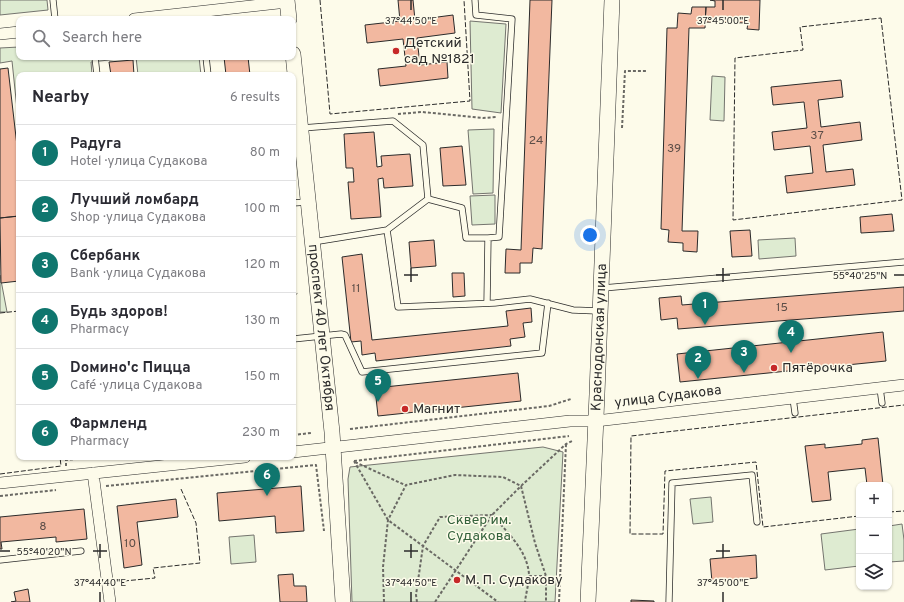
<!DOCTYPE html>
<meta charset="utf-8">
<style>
:root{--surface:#fff;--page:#f2f2f3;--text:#2b2b33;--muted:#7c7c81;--line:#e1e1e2;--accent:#0f766e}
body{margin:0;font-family:Overpass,sans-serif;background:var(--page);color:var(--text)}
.controls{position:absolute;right:12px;bottom:12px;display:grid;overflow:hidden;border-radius:8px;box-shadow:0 1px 3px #0004}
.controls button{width:36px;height:36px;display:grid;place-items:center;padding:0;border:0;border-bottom:1px solid var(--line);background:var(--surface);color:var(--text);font:20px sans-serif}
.you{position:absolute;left:590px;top:235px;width:14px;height:14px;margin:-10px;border:3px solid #fff;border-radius:50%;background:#1a73e8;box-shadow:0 0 0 6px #1a73e833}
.badge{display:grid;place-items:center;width:26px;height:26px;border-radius:50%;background:var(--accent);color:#fff;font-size:13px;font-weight:700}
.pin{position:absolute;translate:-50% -33px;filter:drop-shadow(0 1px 2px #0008)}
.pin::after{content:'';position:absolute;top:21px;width:14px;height:12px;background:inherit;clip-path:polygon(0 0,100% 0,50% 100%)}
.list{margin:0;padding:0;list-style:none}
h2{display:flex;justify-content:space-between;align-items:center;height:52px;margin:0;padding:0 16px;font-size:17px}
h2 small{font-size:13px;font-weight:400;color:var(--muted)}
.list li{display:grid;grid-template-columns:26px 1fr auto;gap:12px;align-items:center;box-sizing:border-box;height:56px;padding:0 16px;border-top:1px solid var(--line)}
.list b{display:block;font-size:15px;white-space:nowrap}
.list p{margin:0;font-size:13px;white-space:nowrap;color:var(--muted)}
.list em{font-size:13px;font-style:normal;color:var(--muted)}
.icon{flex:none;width:22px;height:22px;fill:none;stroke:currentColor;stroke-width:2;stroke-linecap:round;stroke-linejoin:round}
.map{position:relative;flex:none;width:904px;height:602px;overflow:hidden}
.search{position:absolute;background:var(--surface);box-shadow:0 1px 3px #0004;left:16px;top:16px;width:280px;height:44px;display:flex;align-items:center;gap:10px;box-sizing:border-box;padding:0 14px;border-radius:8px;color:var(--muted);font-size:15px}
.panel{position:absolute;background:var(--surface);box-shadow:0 1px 3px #0004;left:16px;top:72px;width:280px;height:388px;border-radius:8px}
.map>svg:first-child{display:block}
.green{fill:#deebd1;stroke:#74746e}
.building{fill:#f2b8a0;stroke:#2b2b2b}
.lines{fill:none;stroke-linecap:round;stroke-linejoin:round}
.lane-casing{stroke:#2b2b2b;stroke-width:7}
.street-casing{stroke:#2b2b2b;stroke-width:12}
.secondary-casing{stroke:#2b2b2b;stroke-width:16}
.path{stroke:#6a6964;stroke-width:2;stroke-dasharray:3 2;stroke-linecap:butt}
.lane{stroke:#fdfbea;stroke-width:5.5}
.street{stroke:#fdfbea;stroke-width:11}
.secondary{stroke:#fdfbea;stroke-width:15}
.fence{stroke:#2b2b2b;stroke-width:1;stroke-dasharray:5 2;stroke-linecap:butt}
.ticks{fill:none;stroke:#2b2b2b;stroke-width:1.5}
.poi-dot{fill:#c62828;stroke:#fdfbea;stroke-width:1.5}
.labels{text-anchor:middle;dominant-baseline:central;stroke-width:3;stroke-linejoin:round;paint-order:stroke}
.number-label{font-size:12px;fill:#5d4e48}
.poi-label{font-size:14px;fill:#2b2b2b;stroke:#fdfbea;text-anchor:start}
.street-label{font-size:14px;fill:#2b2b2b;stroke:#fdfbea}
.park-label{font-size:14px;fill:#34623c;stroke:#fdfbea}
.ticks-label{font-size:10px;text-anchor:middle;fill:#2b2b2b;stroke:#fdfbea;stroke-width:3;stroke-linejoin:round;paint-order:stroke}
</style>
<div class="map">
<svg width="904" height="602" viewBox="0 0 904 602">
<rect width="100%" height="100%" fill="#fdfbea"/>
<!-- green -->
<path class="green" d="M0,0H47L48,10L0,15Z
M470,21L506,24L501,113L472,109Z
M19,47V57H199L201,75H138L136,57L91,62L92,75H19V128L12,61L0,63V48Z
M712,76L725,77L724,121L710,120Z
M494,129L493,193L473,194L468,130Z
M495,195V224L472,225L470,196Z
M795,238L796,256L759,259L758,240Z
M0,275L7,312H0Z
M543,447L563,452L555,602H352L348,479L350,467Z
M711,497L713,522L693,524L690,499Z
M902,524L904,540V561L889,562V526Z
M859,529V566L825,570L821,534Z
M254,535L256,562L231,564L229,537Z"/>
<!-- building -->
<path class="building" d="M398,0H413L415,20L453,15L455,33L417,38L420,65L447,62L448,78L380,86L378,69L406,66L403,39L367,43L365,25L400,21Z
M530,0H552L542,249L533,248L532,263H520V273H505L506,249L521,250Z
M710,0H760L759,30L747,29L748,23L705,22L706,7H715V1Z
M692,7H706L705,28H689L682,231H698L697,252L683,251V243L668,242L669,230L661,229L667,28H677L678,13L691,14Z
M224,57H248L250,75H226Z
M133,60L134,75H111L109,62Z
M8,68L19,163V216L0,218V69Z
M841,80L843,97L818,100L821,127L860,122L862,140L823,145L826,172L853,169L855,185L787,193L785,176L813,173L810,146L774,150L772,132L807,128L804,102L773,105L771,87Z
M374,132L377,167L382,166L381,156L410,154L413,186L384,188L383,178L378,179L381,217L351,219L348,182H354L353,168H346L344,134Z
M462,146L466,185L443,186L440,148Z
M892,214L894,231L861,233L860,217Z
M19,216V281L1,283L0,218Z
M750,230L752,256L732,257L730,231Z
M434,240L436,266L411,268L409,242Z
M362,254L372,340L508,326L506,311L531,308L532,322L523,323L525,337L510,339L511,346L376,361L375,353L362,355L361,341L351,342L342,257Z
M452,273H464L465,296L453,297Z
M904,287V311L678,329L677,318L661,320L659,298L681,296L682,305Z
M883,332L886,361L680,382L677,354Z
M518,373L521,401L378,416L375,388Z
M878,438L883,485H867L865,468L828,472L831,500L812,502L805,446L825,444V448L862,444V440Z
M301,486L304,531L276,533L275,516L219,521L217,493Z
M176,499L178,517L137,522L142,565L124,568L117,506Z
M84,509L87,539L56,542V537L1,542L2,549H0V517Z
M756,555L757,578L712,582L710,559Z
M293,574L294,586H306L307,602H280L278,575Z
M28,589L30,602H11L16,601L14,592Z
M631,600L654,601V602H631Z"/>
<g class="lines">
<defs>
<path id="lane" d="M53,0L55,19
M475,0L476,15L512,19L499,237L488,238
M95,57L97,75
M206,57L208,75
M302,128L393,121L423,145L428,199L387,230
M428,199L462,208L466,238H488L487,303
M293,203L307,202
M313,242L387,230L398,307L495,303L530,299L573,310L599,311
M603,288L904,262
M293,339L341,334L345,335L362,372L542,353L548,303
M880,388L882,403
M793,398L795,413
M0,560L81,551
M669,602L672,483L752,475L757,522"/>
<path id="street" d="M134,19L287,2
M0,34L19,32
M293,452L570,421H596L904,385
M93,473L110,602
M0,483L245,457"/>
<g id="secondary">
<path d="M287,0L289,19"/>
<path id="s1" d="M293,54L332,432L343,602"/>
<path id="s2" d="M588,602L597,394L612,0"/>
</g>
</defs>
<!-- lane casing -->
<use href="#lane" class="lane-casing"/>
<!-- street casing -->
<use href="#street" class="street-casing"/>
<!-- secondary casing -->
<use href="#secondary" class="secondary-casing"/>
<!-- path -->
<path class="path" d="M398,114L422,112L483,118L497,117
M622,128L625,71H647
M293,290L297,294
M350,429L549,406L571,399
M293,435L311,433
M354,461L569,436
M354,461L388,520L498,602
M355,462L405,485
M66,466V460L96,457
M106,486L316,465L324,531
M521,486L535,543L546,576V602
M0,496L56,490
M529,576H546
M384,602L383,567L388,520L406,485L455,475L503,477L521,486L566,444L572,441
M417,602L416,595L423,546L440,517L492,515C507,532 527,550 529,574C529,583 526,593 525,602
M435,602L492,515L521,486
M559,602L566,444"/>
<!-- lane -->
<use href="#lane" class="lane"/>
<!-- street -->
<use href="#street" class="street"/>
<!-- secondary -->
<use href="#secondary" class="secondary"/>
<!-- fence -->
<path class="fence" d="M320,0L330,114L470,101L464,0
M881,18L902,200L733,220L735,58L803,50L800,27Z
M0,313L19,311
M0,474L61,466L60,457
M889,512L904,511
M859,516L763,527L756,462L665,471L663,534H630L631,436L904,405
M124,581L155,578L153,568L200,563L196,523L181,489"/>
</g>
<!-- ticks -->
<path class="ticks" d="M411,0V10M723,0V10M411,268V282M723,268V282M404,275H418M716,275H730M894,275H904M100,544V558M411,544V558M723,544V558M0,551H10M93,551H107M404,551H418M716,551H730M100,592V602M411,592V602M723,592V602"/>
<!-- markers -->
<g class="poi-dot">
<circle cx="396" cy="51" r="4"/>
<circle cx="774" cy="368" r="4"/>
<circle cx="405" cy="409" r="4"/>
<circle cx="457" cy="580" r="4"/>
</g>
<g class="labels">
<!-- number labels -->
<g class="number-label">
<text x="817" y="136">37</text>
<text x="536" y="141">24</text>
<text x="674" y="149">39</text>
<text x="356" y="289">11</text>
<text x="782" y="308">15</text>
<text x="43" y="527">8</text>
<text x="130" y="544">10</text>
</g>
<!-- poi labels -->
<g class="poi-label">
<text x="404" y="43">Детский<tspan x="404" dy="16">сад №1821</tspan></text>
<text x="782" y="368">Пятёрочка</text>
<text x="413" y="409">Магнит</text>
<text x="465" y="580">М. П. Судакову</text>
</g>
<!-- street labels -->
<g class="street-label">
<text stroke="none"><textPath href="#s1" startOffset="275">проспект 40 лет Октября</textPath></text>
<text stroke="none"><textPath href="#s2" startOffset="265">Краснодонская улица</textPath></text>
<text transform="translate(668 397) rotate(-7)">улица Судакова</text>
</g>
<!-- park labels -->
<g class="park-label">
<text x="479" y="520">Сквер им.<tspan x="479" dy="16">Судакова</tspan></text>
</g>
</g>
<g class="ticks-label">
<text x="411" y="24">37°44'50"E</text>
<text x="723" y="24">37°45'00"E</text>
<text x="860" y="279">55°40'25"N</text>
<text x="44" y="555">55°40'20"N</text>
<text x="100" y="586">37°44'40"E</text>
<text x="411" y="586">37°44'50"E</text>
<text x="723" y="586">37°45'00"E</text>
</g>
</svg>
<div class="controls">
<button>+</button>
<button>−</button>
<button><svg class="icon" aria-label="layers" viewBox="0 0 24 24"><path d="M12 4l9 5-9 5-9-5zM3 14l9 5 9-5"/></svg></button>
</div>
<div class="you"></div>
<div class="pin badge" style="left:705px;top:325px">1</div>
<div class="pin badge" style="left:698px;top:379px">2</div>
<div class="pin badge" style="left:744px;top:373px">3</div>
<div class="pin badge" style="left:791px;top:353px">4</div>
<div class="pin badge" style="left:378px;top:402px">5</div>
<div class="pin badge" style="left:267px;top:496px">6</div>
<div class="search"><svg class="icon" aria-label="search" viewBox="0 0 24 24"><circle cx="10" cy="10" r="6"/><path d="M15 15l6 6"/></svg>Search here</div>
<section class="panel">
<h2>Nearby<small>6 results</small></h2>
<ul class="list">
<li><span class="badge">1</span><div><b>Радуга</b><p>Hotel · улица Судакова</p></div><em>80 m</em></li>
<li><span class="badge">2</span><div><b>Лучший ломбард</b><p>Shop · улица Судакова</p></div><em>100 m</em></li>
<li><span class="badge">3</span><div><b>Сбербанк</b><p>Bank · улица Судакова</p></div><em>120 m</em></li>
<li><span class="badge">4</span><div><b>Будь здоров!</b><p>Pharmacy</p></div><em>130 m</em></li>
<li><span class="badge">5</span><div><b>Dомино'с Пицца</b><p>Café · улица Судакова</p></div><em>150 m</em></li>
<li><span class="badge">6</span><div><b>Фармленд</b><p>Pharmacy</p></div><em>230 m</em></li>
</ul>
</section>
</div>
